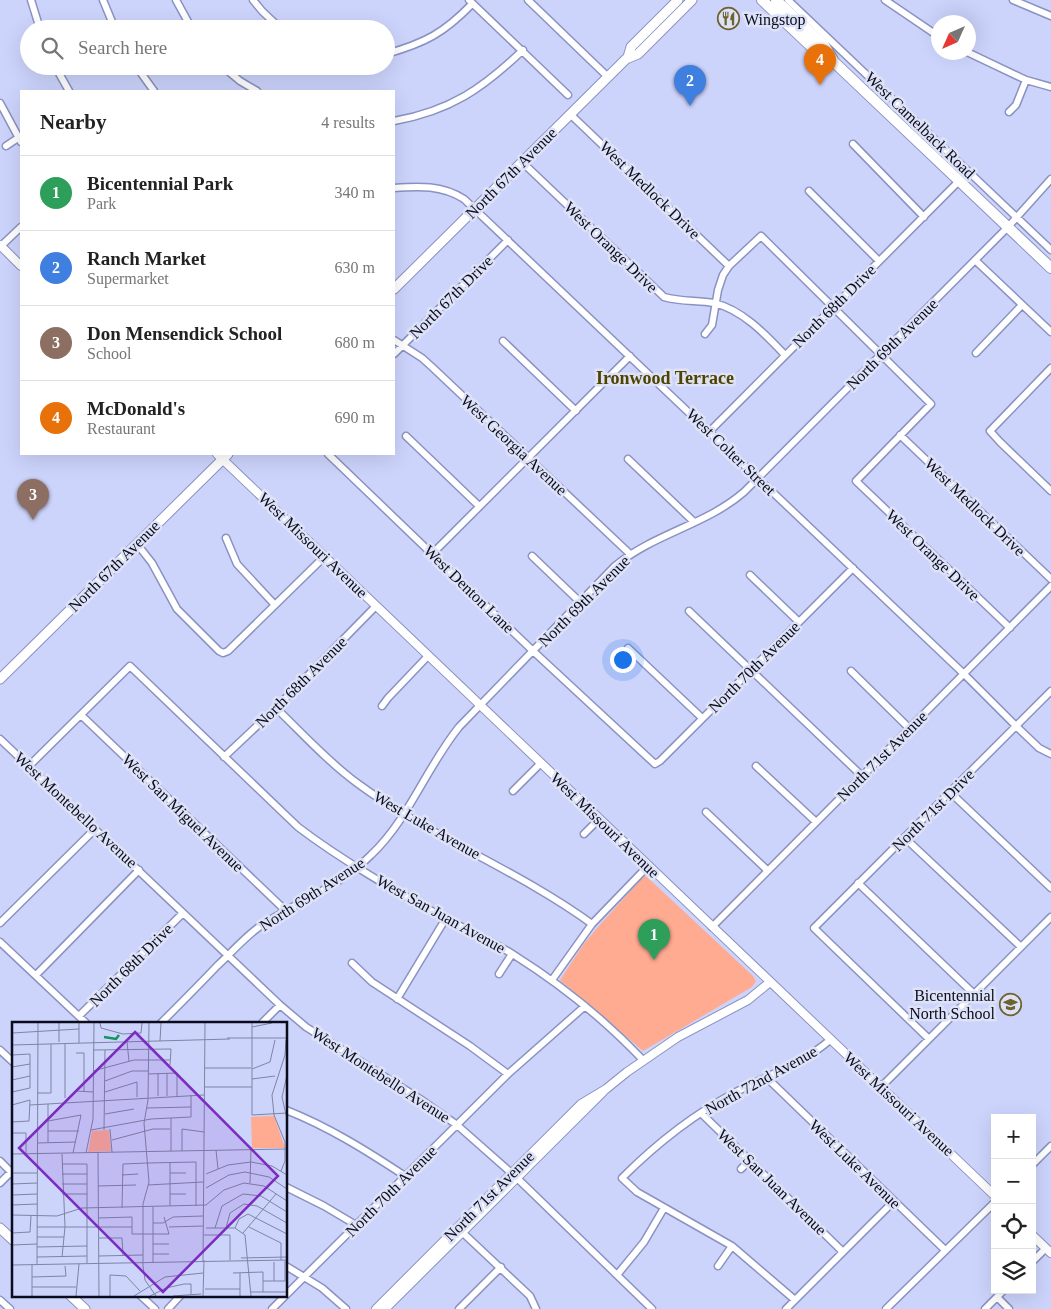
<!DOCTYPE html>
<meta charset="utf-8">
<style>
:root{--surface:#fff;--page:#f2f2f2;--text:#222;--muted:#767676;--line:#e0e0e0;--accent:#b45309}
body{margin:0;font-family:"Times New Roman",serif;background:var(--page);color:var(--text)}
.controls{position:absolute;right:15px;bottom:15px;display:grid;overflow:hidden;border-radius:0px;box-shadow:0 5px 20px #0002}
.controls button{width:45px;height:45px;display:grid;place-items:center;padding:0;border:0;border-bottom:1px solid var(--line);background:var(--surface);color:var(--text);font:25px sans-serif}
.compass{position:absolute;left:931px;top:15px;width:45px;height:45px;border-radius:50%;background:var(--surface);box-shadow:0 5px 20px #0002;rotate:225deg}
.you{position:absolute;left:622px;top:659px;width:18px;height:18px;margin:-12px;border:4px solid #fff;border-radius:50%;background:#1a73e8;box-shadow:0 0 0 8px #1a73e833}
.badge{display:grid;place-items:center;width:32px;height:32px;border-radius:50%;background:var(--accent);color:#fff;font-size:16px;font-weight:700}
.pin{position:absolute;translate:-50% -41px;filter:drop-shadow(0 1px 2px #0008)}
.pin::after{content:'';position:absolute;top:26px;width:18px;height:15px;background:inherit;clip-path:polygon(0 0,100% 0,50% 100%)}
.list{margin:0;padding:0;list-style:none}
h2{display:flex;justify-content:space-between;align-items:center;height:65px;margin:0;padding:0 20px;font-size:21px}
h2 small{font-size:16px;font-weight:400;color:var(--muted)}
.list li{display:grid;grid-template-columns:32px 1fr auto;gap:15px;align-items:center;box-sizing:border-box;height:75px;padding:0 20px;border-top:1px solid var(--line)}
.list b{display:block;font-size:19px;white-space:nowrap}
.list p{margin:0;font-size:16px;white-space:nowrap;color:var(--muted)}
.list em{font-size:16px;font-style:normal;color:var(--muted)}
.icon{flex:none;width:28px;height:28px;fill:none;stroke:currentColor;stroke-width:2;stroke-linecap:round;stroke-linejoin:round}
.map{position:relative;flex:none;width:1051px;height:1309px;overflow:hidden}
.search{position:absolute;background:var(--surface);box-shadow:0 5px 20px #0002;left:20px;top:20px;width:375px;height:55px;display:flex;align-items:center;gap:12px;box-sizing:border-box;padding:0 18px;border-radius:28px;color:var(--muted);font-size:19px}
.panel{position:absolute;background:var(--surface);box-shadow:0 5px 20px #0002;left:20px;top:90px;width:375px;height:365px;border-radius:0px}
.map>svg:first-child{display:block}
.green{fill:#feab92}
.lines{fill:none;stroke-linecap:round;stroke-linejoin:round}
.minor-casing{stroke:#8a92c1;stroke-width:9}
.tertiary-casing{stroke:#8a92c1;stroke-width:10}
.secondary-casing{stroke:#8a92c1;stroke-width:11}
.primary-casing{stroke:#8a92c1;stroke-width:12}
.minor{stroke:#fff;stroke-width:6}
.tertiary{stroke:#fff;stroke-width:8}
.secondary{stroke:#fff;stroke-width:9}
.primary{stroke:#fff;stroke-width:10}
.labels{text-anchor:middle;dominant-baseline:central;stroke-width:5;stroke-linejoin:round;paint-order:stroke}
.poi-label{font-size:16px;fill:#0a0b1c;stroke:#dee2f6;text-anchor:start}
.street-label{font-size:16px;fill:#0a0b1c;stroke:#dee2f6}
.neighbourhood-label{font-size:18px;font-weight:bold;fill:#4f4300;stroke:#dee2f6}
.inset-river{fill:none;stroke:#12945c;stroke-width:2.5}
.inset-road{fill:none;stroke:#7f84a2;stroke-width:1}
.view{fill:#7b2cbf;fill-opacity:0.15;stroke:#7b2cbf;stroke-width:2.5}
.inset-edge{fill:none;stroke:#0a0b1c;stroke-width:2.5}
</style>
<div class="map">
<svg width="1051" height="1309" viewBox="0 0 1051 1309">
<rect width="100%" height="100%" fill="#cdd4fc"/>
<!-- green -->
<path class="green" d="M646,876L753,976L756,981L752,987L643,1051L560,980L583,945L597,928L642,878Z"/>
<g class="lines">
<defs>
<path id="minor" d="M31,0L40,29
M103,0L115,29
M176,0L192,29
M253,0L262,11L281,29
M469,0L568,95
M528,0L608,77
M788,0L1051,250
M885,0L938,36
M1013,0L1051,16
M967,52L1026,80L1051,87
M386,54C425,43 444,33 472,4
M55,66L69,91
M136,66L154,91
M222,66L240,81L257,91
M0,103L21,142
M1009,112L1016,105L1026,80
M570,114L729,266
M394,121C450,111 482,89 523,50
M853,144L924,217
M6,146L18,138
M522,162L664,297C681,302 698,300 714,303C743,310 766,335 785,355
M394,188C419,186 442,185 464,199L964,674L1016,726L1039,748L1051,754
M809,191L879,261
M1,246L21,227
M975,260L1051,332
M705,334L712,325L718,290L723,275L729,266L761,236L931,404L856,481L1010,628
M394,340L422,358L432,367L630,554
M503,341L576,411
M976,353L1022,305
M394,354L508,240
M1051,368L990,431L1000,442L1051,491
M709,432L959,181
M900,435L1051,579
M406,436L479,506
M328,454L533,651L655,764L660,761L853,568
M628,459L694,522
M226,538L237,564L275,605
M137,544L152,563L177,609L219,651L223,653L228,651L324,557
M432,554L630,356
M532,556L580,602
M750,575L799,622
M689,611L862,776
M628,648L702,718
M851,671L910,729
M382,706L388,698L428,656
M276,708C302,733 327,761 357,783C430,837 518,870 592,924
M81,715L286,911
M0,739L280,1005L306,1027L420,1099L457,1125L517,1178L652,1309
M224,757L276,708L376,606
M29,766L130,666L298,827C344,862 396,891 446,919C469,931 492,941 514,955C560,984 605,1020 643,1060
M756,766L815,821
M513,791L541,763
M951,793L1051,888
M706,812L767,870
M584,834L599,819
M905,838L1021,947
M858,883L974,994
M0,923L95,829
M712,927L1051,586
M0,942L86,1023
M352,963L372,982L470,1046L508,1074
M499,974L512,954
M36,975L139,870
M552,980L592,924L648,866
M397,999L446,918
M79,1016L183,913
M161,1023C180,1004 199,985 217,966C231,953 244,938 259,927C296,902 339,887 371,855C409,819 426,768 459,727L615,566C655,533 706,525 744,492L1008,227L1051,179
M262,1023L280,1005
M929,1039L814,928L1051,691
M0,1050L14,1063
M766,1077L945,1250
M881,1087L1051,917
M286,1110C329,1127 367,1151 405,1176
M701,1113L843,1252
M0,1161L14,1175
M1032,1165L1051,1146
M741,1169L750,1160
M0,1183L14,1169
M286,1187L324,1206L356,1225
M462,1232L530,1296L536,1309
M1032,1262L1046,1248
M286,1266L322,1288L346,1309
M718,1266L732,1246
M617,1275L644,1242L664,1208
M140,1295L155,1309
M286,1295L508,1074L585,1006
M997,1297L1009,1309
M0,1300L10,1309
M795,1300L732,1246L637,1192L622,1178C655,1145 694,1114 736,1092C768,1075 802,1064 830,1040
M168,1309L180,1296
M272,1309L286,1295
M459,1309L501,1267
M786,1309L894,1201
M886,1309L995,1202
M985,1309L1004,1290"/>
<path id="tertiary" d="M0,245L21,266
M217,454L995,1196
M1032,1235L1051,1253
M376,1309L581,1104L606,1089L627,1072L678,1037L748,1000L770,982
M385,1309L603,1092"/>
<path id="secondary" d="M628,57L631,47L678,0
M394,289L626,59L638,54L692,0
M0,679L228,454
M0,1228L14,1241
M70,1295L85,1309"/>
<path id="primary" d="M762,0L817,52L835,63L1051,268
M776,0L824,45L833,60"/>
</defs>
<!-- minor casing -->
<use href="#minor" class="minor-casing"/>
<!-- tertiary casing -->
<use href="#tertiary" class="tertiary-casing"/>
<!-- secondary casing -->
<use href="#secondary" class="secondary-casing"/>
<!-- primary casing -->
<use href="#primary" class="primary-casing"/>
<!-- minor -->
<use href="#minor" class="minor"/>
<!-- tertiary -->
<use href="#tertiary" class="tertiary"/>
<!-- secondary -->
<use href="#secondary" class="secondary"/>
<!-- primary -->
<use href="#primary" class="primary"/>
</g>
<!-- icons -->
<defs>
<symbol id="restaurant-ring" viewBox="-11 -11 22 22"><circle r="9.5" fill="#dee2f6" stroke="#6e632f" stroke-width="1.5"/><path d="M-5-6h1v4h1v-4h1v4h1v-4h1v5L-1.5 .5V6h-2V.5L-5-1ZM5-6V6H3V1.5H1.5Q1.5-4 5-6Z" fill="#6e632f"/></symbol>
<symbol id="school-ring" viewBox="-11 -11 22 22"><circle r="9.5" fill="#dee2f6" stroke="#6e632f" stroke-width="1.5"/><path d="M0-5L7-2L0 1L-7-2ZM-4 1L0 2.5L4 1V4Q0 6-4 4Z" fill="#6e632f"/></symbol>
</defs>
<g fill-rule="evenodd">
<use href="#restaurant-ring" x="716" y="6" width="25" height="25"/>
<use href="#school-ring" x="998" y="992" width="25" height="25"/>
</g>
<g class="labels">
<!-- poi labels -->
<g class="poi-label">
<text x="744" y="19">Wingstop</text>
<text x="995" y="995" text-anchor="end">Bicentennial<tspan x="995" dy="18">North School</tspan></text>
</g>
<!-- street labels -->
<g class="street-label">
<text transform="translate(920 125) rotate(44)">West Camelback Road</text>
<text transform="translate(511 173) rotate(-45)">North 67th Avenue</text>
<text transform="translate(650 190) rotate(44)">West Medlock Drive</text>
<text transform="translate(611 247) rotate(44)">West Orange Drive</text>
<text transform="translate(451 297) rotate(-45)">North 67th Drive</text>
<text transform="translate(834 306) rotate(-45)">North 68th Drive</text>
<text transform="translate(892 344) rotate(-45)">North 69th Avenue</text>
<text transform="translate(514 445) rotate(43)">West Georgia Avenue</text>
<text transform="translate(731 452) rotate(44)">West Colter Street</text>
<text transform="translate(975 507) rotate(44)">West Medlock Drive</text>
<text transform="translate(313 545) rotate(44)">West Missouri Avenue</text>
<text transform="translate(933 555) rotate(44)">West Orange Drive</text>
<text transform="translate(114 566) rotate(-45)">North 67th Avenue</text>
<text transform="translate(469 589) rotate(44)">West Denton Lane</text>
<text transform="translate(584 601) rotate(-45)">North 69th Avenue</text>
<text transform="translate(754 667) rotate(-45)">North 70th Avenue</text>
<text transform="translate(301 682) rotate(-45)">North 68th Avenue</text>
<text transform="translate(882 756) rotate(-45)">North 71st Avenue</text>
<text transform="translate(76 810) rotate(43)">West Montebello Avenue</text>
<text transform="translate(933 810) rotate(-45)">North 71st Drive</text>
<text transform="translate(183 813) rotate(44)">West San Miguel Avenue</text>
<text transform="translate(427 825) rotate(30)">West Luke Avenue</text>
<text transform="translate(605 825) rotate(44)">West Missouri Avenue</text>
<text transform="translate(312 894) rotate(-33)">North 69th Avenue</text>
<text transform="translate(441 914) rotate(29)">West San Juan Avenue</text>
<text transform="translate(131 965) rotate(-45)">North 68th Drive</text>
<text transform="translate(381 1075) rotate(33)">West Montebello Avenue</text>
<text transform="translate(761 1080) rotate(-29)">North 72nd Avenue</text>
<text transform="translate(899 1104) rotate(43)">West Missouri Avenue</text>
<text transform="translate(855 1164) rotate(44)">West Luke Avenue</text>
<text transform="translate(772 1182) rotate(44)">West San Juan Avenue</text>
<text transform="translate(391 1191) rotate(-45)">North 70th Avenue</text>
<text transform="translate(489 1196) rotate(-45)">North 71st Avenue</text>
</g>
<!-- neighbourhood labels -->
<g class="neighbourhood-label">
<text x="665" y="378">Ironwood Terrace</text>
</g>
</g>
<!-- overview -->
<g transform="translate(12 1022)">
<rect width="275" height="275" fill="#cdd4fc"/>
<path d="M262,94L273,126H240L239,95ZM97,108L99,129L76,130L80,109Z" fill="#feab92"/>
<path class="inset-river" d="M92,15L104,17L107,13"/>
<path class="inset-road" d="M67,1V21M88,1L89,6L111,12L129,11L130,1M137,1L136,78L132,101L137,160L131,182V244L133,258L144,274M240,1V93L275,91M240,5L260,1M0,11L67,7M215,16H275M148,19L149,1M47,20V1M115,20L117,39M0,23L218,17M81,28L159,27L158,43M64,31H72V70M0,33L18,32V66L0,70M0,45L18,42M193,46H239M240,47L258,40L263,18M81,49L122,38H158M155,51V74M136,52L165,51V74M275,53L270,75L275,97M240,57L263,54M0,58L18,54M93,59L120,49H136M193,65H240M63,69L81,70M93,70L125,60V75M25,71H39V22M146,74V51M53,76V22M0,83L18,78L17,99L0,100M18,83L192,73M135,86L179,85M93,92L122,87M36,99L69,93L61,131M98,107L100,130M79,108L139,97L179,95V73M92,108L93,28M36,109H67M0,111H14V132M100,118L141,107H158M25,121L64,120M36,121V82M204,128L206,147M159,129V96M170,129V107L192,110M74,131L81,97L82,1M86,131L87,274M0,132L275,127M50,142H75V241M269,149L273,139V120L262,93L260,73L273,33L274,18M0,151H25M158,151H174M50,152H75M194,152L216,143L239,140L260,144L275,153M110,153L126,152M238,161L239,127M0,162L25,161M50,162H75M136,163L191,160M86,164L124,163M194,166L217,153L233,150L257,155L275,167M50,172H75M158,172H174M0,173L25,172M0,183L25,182M158,184V141M141,185V240M110,186L111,142L136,141L184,140V184M0,193L45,194L70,186L194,183L212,168L232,161L252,164L275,179M86,196L120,195V212H157L152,195M141,201H151L161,195L191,194M25,205H120M157,205L191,204M237,205L269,221V238M194,206H223L233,213L239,274M203,206L210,184L231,172L249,174L275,190M214,206L218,191L232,182L245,184L275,201M223,206L227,197L236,192L275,212M0,211L18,210L19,194M231,211L264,172M192,213H218V238M25,215H52M87,216H110L111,233M141,222H157M0,223L25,222M25,225L75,224M141,232H157M87,234L131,233M25,235L75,234M50,235L53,205L50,132M229,236L275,235M191,239L193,1M25,242L26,1M0,243L275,238M20,243V274M221,251L251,250V270M228,251V274M20,255L54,254L53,244M251,259H273V239M262,259V240M20,265H64M193,267H228M239,270H275M64,274L67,242M98,274V253L114,254L128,269M122,274L153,255L191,251M138,274L154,266L172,262H179V272M161,274L189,272M191,274L192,238"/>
<path class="view" d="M123,10L266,154L151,270L7,126Z"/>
<rect width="275" height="275" class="inset-edge"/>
</g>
</svg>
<div class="controls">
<button>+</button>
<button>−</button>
<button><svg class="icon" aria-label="locate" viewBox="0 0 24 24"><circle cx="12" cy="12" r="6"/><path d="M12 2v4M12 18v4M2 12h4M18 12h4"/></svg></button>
<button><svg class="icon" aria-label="layers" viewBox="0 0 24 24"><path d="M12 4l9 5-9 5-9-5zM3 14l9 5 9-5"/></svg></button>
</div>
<svg class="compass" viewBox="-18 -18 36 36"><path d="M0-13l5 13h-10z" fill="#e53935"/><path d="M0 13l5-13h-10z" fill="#767676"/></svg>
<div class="you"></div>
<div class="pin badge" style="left:654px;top:960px;background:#2e9e5b">1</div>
<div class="pin badge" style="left:690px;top:106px;background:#3f7fe0">2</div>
<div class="pin badge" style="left:33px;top:520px;background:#8d6e63">3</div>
<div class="pin badge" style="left:820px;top:85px;background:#e8710a">4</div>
<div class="search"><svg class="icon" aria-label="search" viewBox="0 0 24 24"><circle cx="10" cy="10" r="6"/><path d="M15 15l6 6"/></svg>Search here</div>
<section class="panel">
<h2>Nearby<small>4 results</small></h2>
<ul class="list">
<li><span class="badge" style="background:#2e9e5b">1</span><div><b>Bicentennial Park</b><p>Park</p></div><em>340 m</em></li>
<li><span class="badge" style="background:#3f7fe0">2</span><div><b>Ranch Market</b><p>Supermarket</p></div><em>630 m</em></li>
<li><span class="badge" style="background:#8d6e63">3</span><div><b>Don Mensendick School</b><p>School</p></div><em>680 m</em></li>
<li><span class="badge" style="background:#e8710a">4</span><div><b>McDonald's</b><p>Restaurant</p></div><em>690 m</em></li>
</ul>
</section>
</div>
